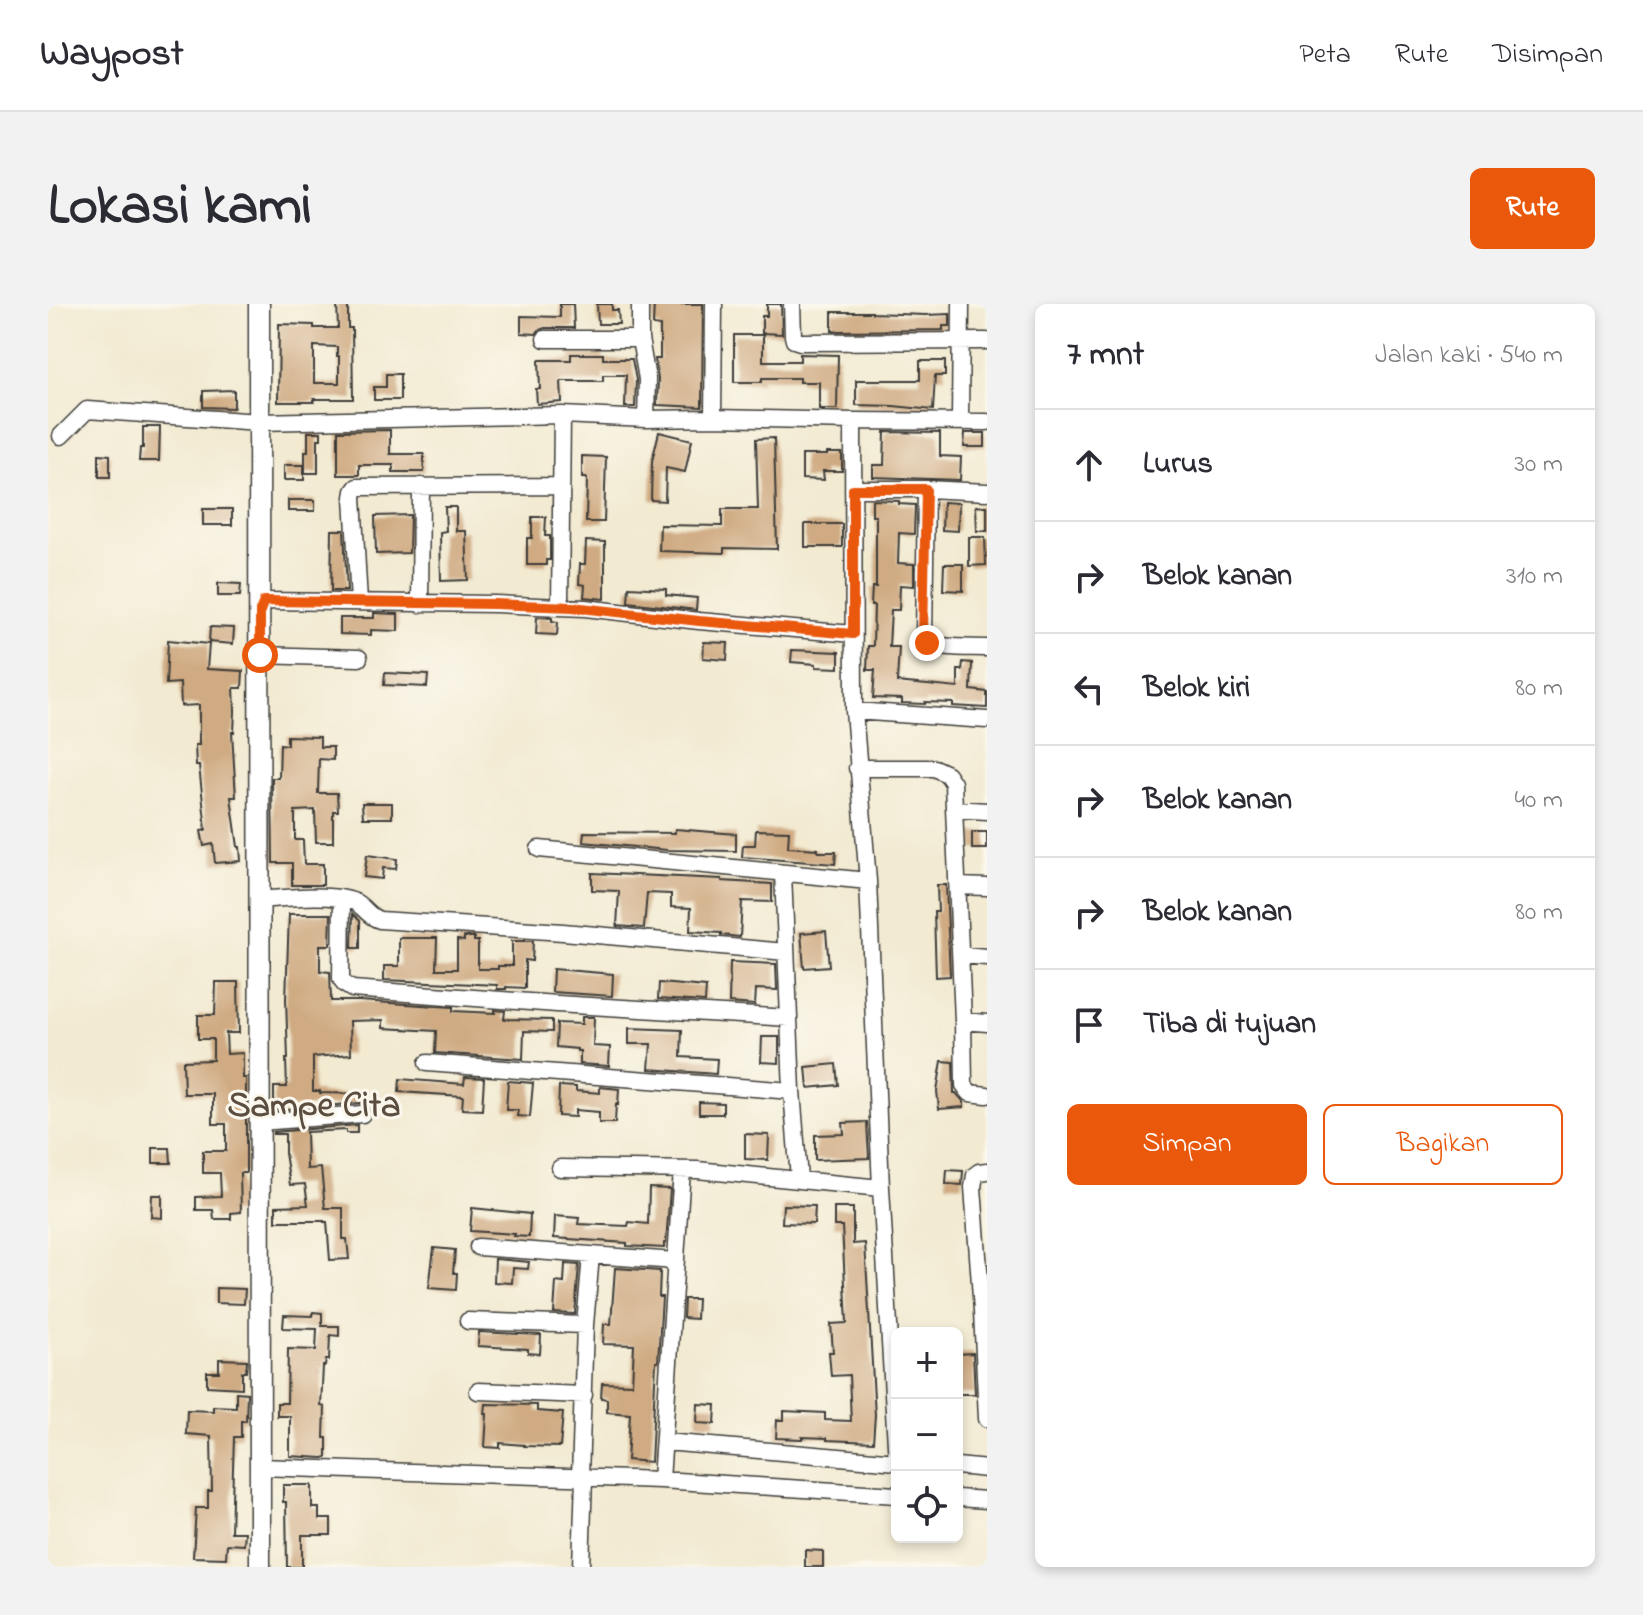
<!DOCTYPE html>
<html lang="id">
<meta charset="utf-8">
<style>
:root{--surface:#fff;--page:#f2f2f3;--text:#2b2b33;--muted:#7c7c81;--line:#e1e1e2;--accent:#ea580c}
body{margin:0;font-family:"Indie Flower",sans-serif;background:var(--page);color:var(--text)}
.controls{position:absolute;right:24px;bottom:24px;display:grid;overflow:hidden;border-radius:12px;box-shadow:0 4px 12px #0003}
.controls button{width:72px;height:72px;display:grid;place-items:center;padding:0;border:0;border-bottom:2px solid var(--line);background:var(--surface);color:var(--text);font:40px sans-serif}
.stop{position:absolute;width:24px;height:24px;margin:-18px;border:6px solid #ea580c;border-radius:50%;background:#fff}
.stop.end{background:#ea580c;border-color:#fff;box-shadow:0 2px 8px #0008}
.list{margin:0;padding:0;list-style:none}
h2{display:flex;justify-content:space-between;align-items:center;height:104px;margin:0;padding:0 32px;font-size:34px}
h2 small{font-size:26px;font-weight:400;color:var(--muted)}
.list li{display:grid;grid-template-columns:52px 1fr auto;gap:24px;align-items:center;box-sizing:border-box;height:112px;padding:0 32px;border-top:2px solid var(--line)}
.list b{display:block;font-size:30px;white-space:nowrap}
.list em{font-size:26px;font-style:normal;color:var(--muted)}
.actions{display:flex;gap:16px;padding:24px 32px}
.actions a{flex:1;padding:18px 0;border:2px solid var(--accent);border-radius:12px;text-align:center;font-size:28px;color:var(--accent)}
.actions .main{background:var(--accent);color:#fff}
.icon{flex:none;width:44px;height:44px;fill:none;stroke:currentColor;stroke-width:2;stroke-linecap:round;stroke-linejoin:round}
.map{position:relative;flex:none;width:939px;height:1263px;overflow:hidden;border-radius:12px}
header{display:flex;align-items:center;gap:48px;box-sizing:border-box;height:112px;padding:0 40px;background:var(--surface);border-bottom:2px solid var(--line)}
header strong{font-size:38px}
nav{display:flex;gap:44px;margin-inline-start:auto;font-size:28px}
.intro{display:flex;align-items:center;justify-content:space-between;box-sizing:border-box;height:192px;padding:0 48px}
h1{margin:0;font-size:56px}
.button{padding:20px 36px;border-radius:12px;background:var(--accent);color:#fff;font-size:28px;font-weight:700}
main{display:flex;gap:48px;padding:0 48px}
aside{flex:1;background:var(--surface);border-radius:12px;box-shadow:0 4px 12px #0003}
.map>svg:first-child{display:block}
.building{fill:#cfaa82;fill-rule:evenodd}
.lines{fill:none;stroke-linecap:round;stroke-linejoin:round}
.minor-casing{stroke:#3c3b37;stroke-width:19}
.major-casing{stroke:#3c3b37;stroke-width:23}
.minor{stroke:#fff;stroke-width:16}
.major{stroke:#fff;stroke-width:20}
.route{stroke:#ea580c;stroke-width:10}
.labels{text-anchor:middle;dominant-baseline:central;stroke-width:6;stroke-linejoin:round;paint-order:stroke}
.quarter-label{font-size:36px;font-weight:bold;fill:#5b4e40;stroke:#fbf7ec}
</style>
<header>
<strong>Waypost</strong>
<nav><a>Peta</a><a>Rute</a><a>Disimpan</a></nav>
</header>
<div class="intro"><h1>Lokasi kami</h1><a class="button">Rute</a></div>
<main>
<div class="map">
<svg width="939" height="1263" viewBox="0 0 939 1263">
<rect width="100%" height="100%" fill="#fbf7ec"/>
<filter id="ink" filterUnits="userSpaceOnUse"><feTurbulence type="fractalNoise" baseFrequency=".0125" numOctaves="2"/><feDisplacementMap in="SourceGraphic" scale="16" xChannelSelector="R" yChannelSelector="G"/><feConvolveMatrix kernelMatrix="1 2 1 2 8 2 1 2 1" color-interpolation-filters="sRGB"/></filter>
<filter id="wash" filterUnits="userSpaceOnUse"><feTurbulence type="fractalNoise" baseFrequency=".006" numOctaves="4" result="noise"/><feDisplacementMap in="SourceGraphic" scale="32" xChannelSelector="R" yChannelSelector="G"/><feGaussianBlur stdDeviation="1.8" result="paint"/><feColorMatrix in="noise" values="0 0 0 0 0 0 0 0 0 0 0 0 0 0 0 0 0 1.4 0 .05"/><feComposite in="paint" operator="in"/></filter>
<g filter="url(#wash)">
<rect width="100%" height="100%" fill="#f2ead1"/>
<g id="blocks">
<!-- building -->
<path class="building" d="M289,0H300V24H304L305,95H266V98H230L231,20L266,21V24H290ZM266,42L289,43V52H291V79H266Z
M512,0H525L526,24H497L491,26L488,30L473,29V12L512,13Z
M549,0H564V6H570L571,20H550Z
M606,0H655L654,103L609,101L610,75L607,55H612V22L605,21Z
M719,0H733L734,30L714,29V12H719Z
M784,8H824V9L878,11L902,10V22H895V26L784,27Z
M686,31H715V57H752V50L790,51L789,105H771V78H752V74H714V78H686Z
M523,50H555V55H584L588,76L587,103H577L578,71H555V77H513L514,98L489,100L488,85H492L491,56H523Z
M872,57H897V72H887L885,106L845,102L808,101V76H872Z
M338,70H352V96H326V83H338Z
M186,86V104L155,103V87Z
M95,123H112L111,157H91L92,144H95Z
M342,126V150H376V168H345V161H311V171H290V127Z
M260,128H273V135H270V169H257V147H260Z
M611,128L644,136L637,168L618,164L617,197L603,196L604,157Z
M837,128L892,129V152L913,153L912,176L825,173V161H836Z
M917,129H937V143H916Z
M726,134L729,245L676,244V249L611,247L612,221L674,222V205H710L708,135Z
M779,149H794V167H775L776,176L754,175V151H779Z
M51,150L62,151V173H51Z
M534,152L558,153L556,218H538L539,174H534Z
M236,161H256V176H236Z
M240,196H267V207H240Z
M824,196L851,197V200L867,201L866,230L851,229L850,259L866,260V282L852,281L851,306H843L841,343H851L849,378L910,384V366H914L915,358L924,359L923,386L939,388V404L905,402V399L877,398V400L854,399V395L825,394L827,366H819L820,342H825L826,301H823L824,283H828V212H824Z
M895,198L911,199L910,227L894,226Z
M928,202H939V227H929Z
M397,203H408V227H418L420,276L393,277L392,228L398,227Z
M155,205H184V221H155Z
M362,211L361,249L328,250L327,212Z
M484,213H498L497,232H502V256H498V261H479V234H484Z
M757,220H794V243H757Z
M284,226H296L299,287H283Z
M921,233H937L938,261L921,262Z
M538,237L557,238V295L536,293L537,281L531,280L532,260H537Z
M896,260H915V287L895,286Z
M170,279L193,280L192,292H170Z
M581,283L618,285V291L649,294L648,306L580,298Z
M326,309L350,310V327L323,326V331L292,330V314H326Z
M489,313L504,314V317L510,318L509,331L488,330Z
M162,323L186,324L185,340L161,338Z
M120,336L161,340L159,365L195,367L194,384H186L187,407L186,428H184L188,493H183L190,543H192L193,557L167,559L165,540L156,542L153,527L158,526L151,462H148L147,441H151V401L133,402L132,379L118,380Z
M656,338L680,339L679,356L655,354Z
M744,346L791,348V364L768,363V360L743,358Z
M337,369L380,371L379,383L336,381Z
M239,432L272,433V443H285V456L271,455L270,489H289L290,507H285V538H268L267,506L247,507V536H255L256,560H275V581H244V559H225L224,474H231L232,440L239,441Z
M314,499H344V514H315Z
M627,525L688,530V547L619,546L535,538L536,528L627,529Z
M708,526L741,527L740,543L770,545V548H788L787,560L694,553L695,541H707Z
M924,528H939V545H924Z
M319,551L349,555L348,565L335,564L334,575L316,573Z
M544,569L674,575V577L724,580V598L694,597L692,633L673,631V629L642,627L643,604L623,603V590L599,589L596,624L569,622L571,587L544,586Z
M889,581H898L902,672L888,673L886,608H890Z
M241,610H283L282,641H272V667L282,668L283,697H311L405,703V707L447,709V706L457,707L456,715L504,716V728L476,727L475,755L387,749L388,727L335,724V716L302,717L303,750L265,753V787H272V789L320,790V801L313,799L226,806V783H239L238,755H240L238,695Z
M305,610L312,617V644H304Z
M778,627L781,662L756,664L753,629Z
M416,633H426V637H430V665H450V662H464V637H485L484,657L477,656V684L458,683V685H449V681L336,676V662H351V634H389L388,665H409V636L416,637Z
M682,658L728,660L729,686L708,685L707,701L681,699Z
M505,665L565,670L564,692L504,688Z
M168,678H190L191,729H178L179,750L195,749V774H198V869H192L193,908L183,909V915H166L165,906H148V893L173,892L172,869H155V847H178V820H165V790H136L135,757L165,756V735H150V711H167Z
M611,679L658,683L657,698L610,695Z
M534,713H546L545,742L562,743L561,762L532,760V747H529V745L508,743L509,719L534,720Z
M581,724L634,726L633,753L669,755L668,770L601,765L603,740H581Z
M714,733H731V759L713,758Z
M894,757L905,758L906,789H908L916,798V803L891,805L889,787Z
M788,760L790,781L760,784L758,763Z
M417,773L436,774L434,806L414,805L415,792L351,788L352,775L416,780Z
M460,777L485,779L482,813L469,812L470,806H458Z
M511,782L528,783V787L552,789V783L571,785L570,801L568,800L567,819H551V808L527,806V813L510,812Z
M651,798L675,799V810H651Z
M819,818L821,854L767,856V831L796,830L795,819Z
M309,821V829H298V826L258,828L259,865L273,864L277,904H295V935H299L301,955L282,956L279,918H276V917H228V902L260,901L257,880L242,881L237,849V830H225V828Z
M697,830L721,831L720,856L697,855Z
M105,844H122L123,859H105Z
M899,866L915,867L914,881L898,880Z
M601,884L622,885L618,939H616V944L579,942V939L506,934L507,912L531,914L530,920L580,922L581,918L600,920Z
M104,891H114V914L103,913Z
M735,901L767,902L766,920L734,919Z
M424,904L482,910L481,933L466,932L467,930L422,927Z
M786,904H805V940L817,939L827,1111L825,1138L779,1136V1134L754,1133V1135L728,1134L729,1116H736V1107L777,1109V1116L803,1117L801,1071L783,1072L781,1048H785L783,1020L799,1019L794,922H786Z
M386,944L407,946L405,969H409L408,986L381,984Z
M447,955L481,958L480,965L465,964L464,979L446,978Z
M517,960L531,961L527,1010L506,1009L508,978L516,979Z
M567,964L612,967L611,993H614L610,1058H608L603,1158L579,1156L582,1110L559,1108V1095L553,1094L554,1079L584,1080L586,1041L555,1040L556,1020H563Z
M168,984L197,985L196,1000L168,999Z
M636,995H649L648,1015L635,1014Z
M265,1008L274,1009V1022H291V1032L282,1031L281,1056H278L277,1062H275L273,1102L277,1103L276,1134H279V1153L275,1154L242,1152V1112H229V1099H239L240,1045L268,1046L269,1025L235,1024L236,1011L264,1012Z
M431,1028L493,1031L492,1050L480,1049V1045L430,1042Z
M925,1049L927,1090H909V1050Z
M171,1055L199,1056L198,1068H194V1084L159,1082V1068H171Z
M188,1088L199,1089L198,1117H193V1133H186L183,1228H197L196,1241L179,1240L178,1254L145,1253L148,1204H160V1187H164L163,1132L138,1130L139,1106L165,1107V1102L188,1103Z
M438,1100L489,1101V1107L515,1109L512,1143L476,1142V1141L452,1139V1144L437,1143L439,1110H437Z
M650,1100L668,1101L667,1120L649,1119Z
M235,1181H264V1204H271V1215H283V1231H254V1263H239L238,1198H235Z
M757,1246L775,1247V1263H757Z"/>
</g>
</g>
<g filter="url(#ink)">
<use href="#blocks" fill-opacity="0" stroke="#3c3b37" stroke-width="2"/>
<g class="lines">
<defs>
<path id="minor" d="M592,0V35L599,75L598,115
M744,0L745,32L746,36L752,38L939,37
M497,35H592
M514,111L512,303L537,304L651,317L805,330
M665,114L666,0
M805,117L806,407L820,577L833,884L849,1158
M912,118L913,0
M13,132L39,106L211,118L514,111L598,115L665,114L805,117L939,118
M805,185H878L939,188
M878,185L876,335C889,346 922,343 939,344
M311,298L305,193L306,187L309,183L513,182
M372,300L373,182
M212,307L216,297L447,300L512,303
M212,351L311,354
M806,407L939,416
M809,464H886L899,470L905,479L915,717L916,781L922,789L939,791
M906,505L939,507
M491,545L820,577
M735,569L744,787L751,875
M910,582L939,583
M294,595L293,674L296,680L304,685L509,700L741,714
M212,596C237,594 284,588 307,598C317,603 320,613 332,616L515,628L738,648
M913,651L939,653
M915,717L939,719
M379,759L744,787
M212,818L314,810
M512,864L649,866L833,884
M939,867L931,868L927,871L925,883L934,1007L939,1115
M430,943L628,957
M420,1017L537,1021
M430,1087L536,1091
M617,1138L849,1158
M909,1162L939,1165
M211,1163L613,1176L849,1191
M532,1173L537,1021L543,951
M613,1176L634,866
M909,1194L939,1196
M533,1263L536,1174"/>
<path id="major" d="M211,0L212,1263"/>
</defs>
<!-- minor casing -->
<use href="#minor" class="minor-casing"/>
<!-- major casing -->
<use href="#major" class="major-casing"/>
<!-- minor -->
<use href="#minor" class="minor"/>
<!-- major -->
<use href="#major" class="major"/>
</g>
</g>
<g class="lines" filter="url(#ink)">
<!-- route -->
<path class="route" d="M212,351V307L216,297L447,300L524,303L651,317L805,330V185H878L875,331L879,339"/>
</g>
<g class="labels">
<!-- quarter labels -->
<g class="quarter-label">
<text x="266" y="803">Sampe Cita</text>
</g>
</g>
</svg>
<div class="controls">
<button>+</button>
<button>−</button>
<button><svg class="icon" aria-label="locate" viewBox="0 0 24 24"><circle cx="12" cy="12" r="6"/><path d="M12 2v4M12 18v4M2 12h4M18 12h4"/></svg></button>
</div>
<div class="stop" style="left:212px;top:351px"></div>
<div class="stop end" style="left:879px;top:339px"></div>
</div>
<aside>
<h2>7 mnt<small>Jalan kaki · 540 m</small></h2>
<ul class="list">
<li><svg class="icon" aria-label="ahead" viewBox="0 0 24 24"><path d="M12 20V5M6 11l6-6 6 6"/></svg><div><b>Lurus</b></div><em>30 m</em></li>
<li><svg class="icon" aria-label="right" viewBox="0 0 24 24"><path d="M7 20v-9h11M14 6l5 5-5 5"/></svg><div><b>Belok kanan</b></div><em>310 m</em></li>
<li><svg class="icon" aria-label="left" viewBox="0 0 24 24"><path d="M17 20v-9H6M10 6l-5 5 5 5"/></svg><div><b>Belok kiri</b></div><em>80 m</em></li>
<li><svg class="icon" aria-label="right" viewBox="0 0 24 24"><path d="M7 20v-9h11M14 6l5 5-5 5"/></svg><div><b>Belok kanan</b></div><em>40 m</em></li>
<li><svg class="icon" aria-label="right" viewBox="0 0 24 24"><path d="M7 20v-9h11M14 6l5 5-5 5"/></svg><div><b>Belok kanan</b></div><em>80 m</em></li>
<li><svg class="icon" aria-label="arrive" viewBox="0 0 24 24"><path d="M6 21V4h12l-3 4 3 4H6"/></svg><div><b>Tiba di tujuan</b></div></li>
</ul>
<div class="actions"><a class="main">Simpan</a><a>Bagikan</a></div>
</aside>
</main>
